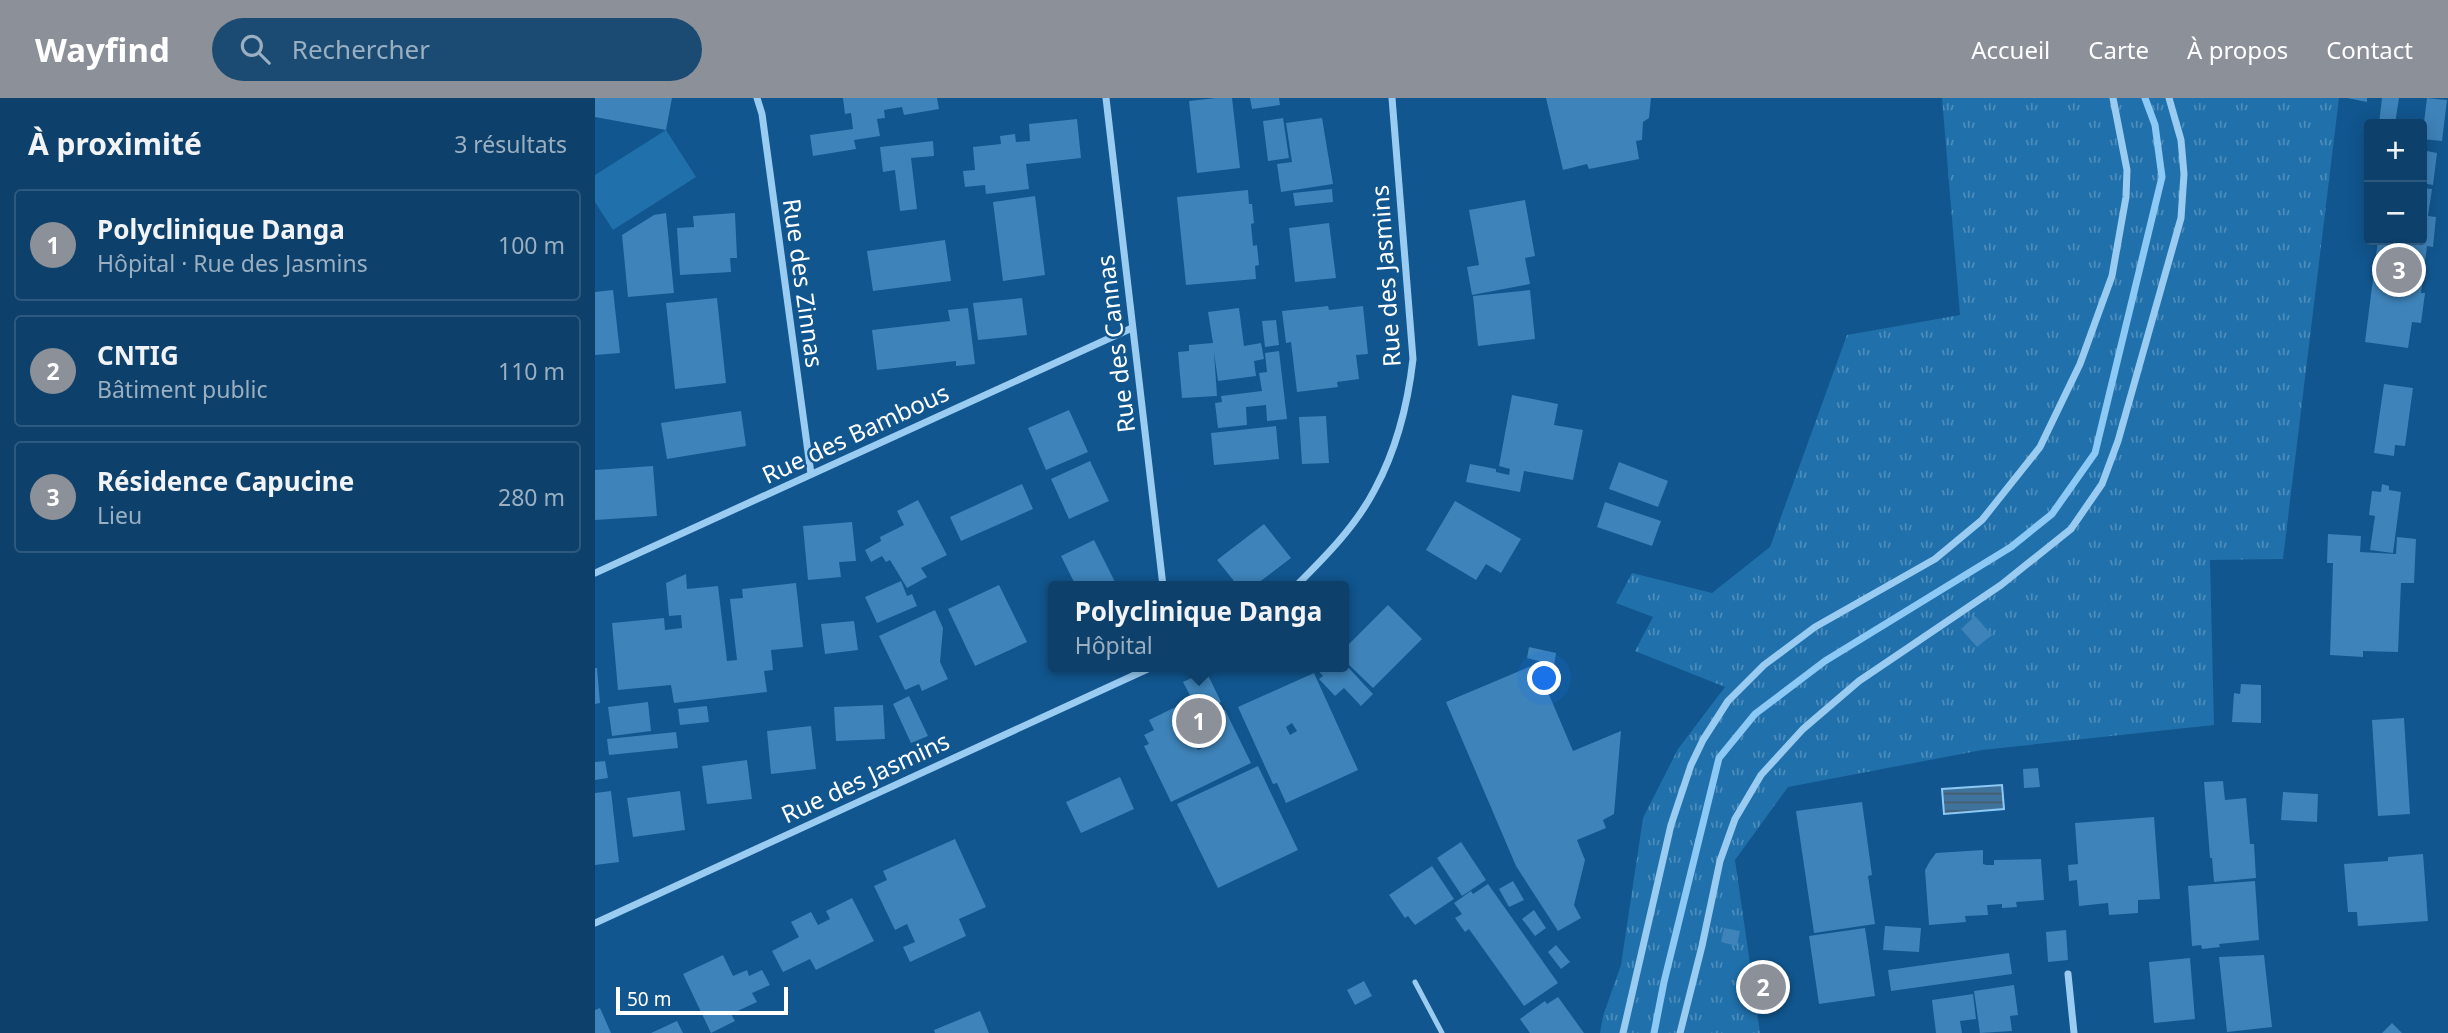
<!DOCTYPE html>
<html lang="fr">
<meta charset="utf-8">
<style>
:root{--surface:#0d406a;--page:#1b4b72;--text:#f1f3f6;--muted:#9aafc1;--line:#2d597e;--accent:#8c9099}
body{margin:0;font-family:"Noto Sans",sans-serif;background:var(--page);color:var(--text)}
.controls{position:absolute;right:21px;top:21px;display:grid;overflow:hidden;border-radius:7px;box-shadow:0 4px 18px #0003}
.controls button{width:63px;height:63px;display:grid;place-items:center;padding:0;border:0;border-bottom:2px solid var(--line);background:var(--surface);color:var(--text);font:35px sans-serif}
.scale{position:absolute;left:21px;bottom:18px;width:172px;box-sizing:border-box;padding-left:7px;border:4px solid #fff;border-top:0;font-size:19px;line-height:24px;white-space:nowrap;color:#fff;-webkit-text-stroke:5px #11568e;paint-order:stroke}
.you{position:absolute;left:950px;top:581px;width:24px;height:24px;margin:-18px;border:5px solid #fff;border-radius:50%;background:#1a73e8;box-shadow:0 0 0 10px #1a73e833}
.badge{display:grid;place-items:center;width:46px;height:46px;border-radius:50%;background:var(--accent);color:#fff;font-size:23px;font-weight:700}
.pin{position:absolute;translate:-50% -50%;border:4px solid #fff;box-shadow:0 2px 7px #0006}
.popup{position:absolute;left:453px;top:483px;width:301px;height:91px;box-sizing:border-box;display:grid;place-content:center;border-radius:7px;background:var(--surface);filter:drop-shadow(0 2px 5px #0005);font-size:23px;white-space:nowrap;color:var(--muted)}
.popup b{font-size:26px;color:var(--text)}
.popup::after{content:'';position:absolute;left:50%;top:100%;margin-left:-14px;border:14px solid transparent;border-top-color:var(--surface)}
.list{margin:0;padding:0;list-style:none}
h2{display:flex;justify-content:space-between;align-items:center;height:91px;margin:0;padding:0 28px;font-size:30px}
h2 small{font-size:23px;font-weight:400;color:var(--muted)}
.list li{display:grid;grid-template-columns:46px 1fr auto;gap:21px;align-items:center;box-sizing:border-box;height:112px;margin:0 14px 14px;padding:0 14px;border:2px solid var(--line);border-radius:7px}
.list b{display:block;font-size:26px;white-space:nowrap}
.list p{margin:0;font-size:23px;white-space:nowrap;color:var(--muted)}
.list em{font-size:23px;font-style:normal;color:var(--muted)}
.icon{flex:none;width:38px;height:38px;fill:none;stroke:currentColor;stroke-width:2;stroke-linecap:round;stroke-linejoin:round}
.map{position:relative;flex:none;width:1853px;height:935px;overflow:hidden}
header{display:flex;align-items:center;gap:42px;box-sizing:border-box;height:98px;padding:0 35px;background:var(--accent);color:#fff}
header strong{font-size:33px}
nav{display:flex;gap:38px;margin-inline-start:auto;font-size:24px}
.search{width:490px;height:63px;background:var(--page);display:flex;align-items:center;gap:18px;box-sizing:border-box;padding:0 24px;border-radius:38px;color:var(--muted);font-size:26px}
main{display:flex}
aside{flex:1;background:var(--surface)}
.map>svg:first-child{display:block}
.grass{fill:url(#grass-tufts)}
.pitch{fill:#2070ab}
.water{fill:url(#water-rules);stroke:#8cc9f5;stroke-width:2}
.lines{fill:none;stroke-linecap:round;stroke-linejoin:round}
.stream{stroke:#8cc9f5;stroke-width:7}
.building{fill:#3e83b9;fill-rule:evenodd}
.lane{stroke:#9accf2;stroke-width:5}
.street{stroke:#9accf2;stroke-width:7}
.labels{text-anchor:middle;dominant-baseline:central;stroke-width:5;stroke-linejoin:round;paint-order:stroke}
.street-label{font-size:24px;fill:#fff;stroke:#11568e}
</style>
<header>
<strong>Wayfind</strong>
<div class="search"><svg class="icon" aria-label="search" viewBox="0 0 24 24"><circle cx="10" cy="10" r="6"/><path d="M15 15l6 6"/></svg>Rechercher</div>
<nav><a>Accueil</a><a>Carte</a><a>À propos</a><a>Contact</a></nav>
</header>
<main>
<aside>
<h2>À proximité<small>3 résultats</small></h2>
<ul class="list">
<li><span class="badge">1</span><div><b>Polyclinique Danga</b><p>Hôpital · Rue des Jasmins</p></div><em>100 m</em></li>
<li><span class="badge">2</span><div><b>CNTIG</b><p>Bâtiment public</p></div><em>110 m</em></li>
<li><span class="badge">3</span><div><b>Résidence Capucine</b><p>Lieu</p></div><em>280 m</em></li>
</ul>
</aside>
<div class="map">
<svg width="1853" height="935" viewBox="0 0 1853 935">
<defs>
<pattern id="grass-tufts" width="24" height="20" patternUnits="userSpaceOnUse" patternTransform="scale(1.75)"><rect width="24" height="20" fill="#2070ab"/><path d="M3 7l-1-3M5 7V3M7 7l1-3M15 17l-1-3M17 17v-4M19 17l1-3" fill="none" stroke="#4d8dbc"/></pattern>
<pattern id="water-rules" width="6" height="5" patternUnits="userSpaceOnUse" patternTransform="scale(1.75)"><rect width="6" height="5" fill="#40739c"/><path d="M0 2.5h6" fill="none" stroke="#475c6c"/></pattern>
</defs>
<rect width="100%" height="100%" fill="#11568e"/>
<!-- grass -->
<path class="grass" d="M1347,0H1744L1688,461L1615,462L1619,627L1387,652L1193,689L1140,762L1165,935H1005L1008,918L1026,867L1048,720L1083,651L1130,589L1040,553L1058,519L1021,505L1037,475L1117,495L1175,449L1252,237L1365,217Z"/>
<!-- pitch -->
<path class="pitch" d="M71,32L101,79L18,132L0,104V77Z"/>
<!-- water -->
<path class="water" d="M1407,687L1409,711L1349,716L1347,691Z"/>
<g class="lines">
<!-- stream -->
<path class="stream" d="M1059,935L1069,884L1124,660L1160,616L1230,563L1416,449L1457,416L1500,355L1567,79L1560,27L1550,0"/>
</g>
<!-- building -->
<path class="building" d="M0,0H77L71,32L0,19Z
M248,0H342L344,11L309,17L307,9L289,12L290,20L282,21L285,38L259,42L261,51L218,58L215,37L258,31L256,15L250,16Z
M621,0H637L645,70L602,75L594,3Z
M655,0H684L685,7L657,11Z
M951,0H1056L1054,20L1048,24L1047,42L1041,43L1044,61L994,71L992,66L968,72Z
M1752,0H1772V4Z
M1787,0H1804L1800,26H1784Z
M1832,0L1852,2L1847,43L1827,41Z
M688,20L694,60L673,63L668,23Z
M727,20L738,86L686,94L682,66L697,64L691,25Z
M482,21L486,60L431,66L434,91L391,96L390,87L370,89L368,73L380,72L378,49L406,46L405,38L420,36L421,44L435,43L434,26Z
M338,43L339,58L316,60L322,111L305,113L300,72L288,74L285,49Z
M1827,52L1842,55L1838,87L1827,85Z
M1827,90L1837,91L1833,118L1841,119L1838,149L1832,148L1826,195H1830L1826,225L1817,224L1813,250L1770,244L1783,142H1827Z
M737,91L738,104L700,108L698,95Z
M653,92L654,106H657L659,125L656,126L658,148L662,147L664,167L660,168L661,181L591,187L582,99Z
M440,98L450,177L408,183L398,104Z
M930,102L940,158L930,160L935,186L877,197L872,169L884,167L874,112Z
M71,115L79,195L33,199L27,137L59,117Z
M140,115L142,160H135L136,174L85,177L82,130L99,129L98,118Z
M734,125L741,180L700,184L694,130Z
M350,142L356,183L278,193L272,153Z
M18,192L25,255L0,257V194Z
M935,192L940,241L883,248L878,198Z
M122,200L131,285L80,291L71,205Z
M427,200L432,237L383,242L378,205Z
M733,208L734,212L768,208L773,256L761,257L764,281L742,284L743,289L702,294L696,244L691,245L687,213Z
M373,210L380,266L361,268V263L282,272L277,232L355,223L353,212Z
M644,210L649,248L666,245L669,261L659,263L661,278L623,283L619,254L622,298L587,300L583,254L594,253V247L618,245L613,214Z
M681,222L684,247L670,249L667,223Z
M684,253L692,321L672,323L671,307L651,309L652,327L623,330L620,305L627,304L626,298L667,293L664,275L672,274L670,255Z
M1789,286L1818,290L1810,348L1800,347L1799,358L1779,355Z
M917,297L963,306L959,327L988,332L978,382L929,373L925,394L871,384L875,366L901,371V374L914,377L915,371L904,368Z
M474,312L493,354L451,372L433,330Z
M146,313L151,348L72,361L66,325Z
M731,318L734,365L707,366L704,319Z
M681,328L684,361L619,367L616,335Z
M495,363L514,403L474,421L456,381Z
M1024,364L1073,383L1063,409L1014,391Z
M58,368L62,418L0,422V372Z
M427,386L438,411L366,443L355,419Z
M1787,386L1794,388V392L1806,394L1798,455L1775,452L1780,418L1774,417L1777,393L1786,394Z
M323,402L352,457L326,470L332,479L312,490L295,462L291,464L287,458L276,464L270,452L286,443L285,439L309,427L302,413Z
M860,403L926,441L906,475L891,466L881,482L831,452Z
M1010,404L1066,423L1057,448L1002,429Z
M257,424L261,463L244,464L246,479L213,482L208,428Z
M669,426L696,460L659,488H643L622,462Z
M1733,436L1766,438L1765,454L1801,456L1802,439L1821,441L1819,485H1806L1803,554L1768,553V559L1735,557L1738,465H1732Z
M499,442L522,488H481L466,458Z
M91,476L92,491L123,488L132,563L142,562L135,501L148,500L147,491L201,485L208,549L176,552L178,572L169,573L172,594L79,605L76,587L23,592L17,525L69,520L70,532L87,530L86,517L74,518L71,485Z
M306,483L312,498L317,496L322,508L282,525L270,499Z
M404,487L432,544L380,568L353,511Z
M793,507L827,541L778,590L749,562V551Z
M340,512L348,530L345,564L353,581L327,593L324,586L310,592L284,538Z
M1380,518L1397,537L1382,549L1366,531Z
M259,523L263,552L230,556L226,526Z
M934,549L961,555L959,567L932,560Z
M749,565L778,596L766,608L749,590L740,598L724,581L728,578L720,569H749Z
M941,566L978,653L1026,633L1019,716L1008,722L1011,730L982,742L990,762L979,807L986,820L963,833L921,768L851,604Z
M0,570H2L5,605L0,606Z
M611,573L626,604L588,622L603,652L616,646L605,623L630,612L656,665L576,704L549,648L554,646L549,637L559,632L554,622L597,601L588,584Z
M719,575L763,672L691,705L682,685L678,686L643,609ZM697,625L702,633L695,637L691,629Z
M1646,586L1666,587V625L1637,624L1639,595L1645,596Z
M314,598L333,638L316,645L298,606Z
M53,604L56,633L17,638L13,609Z
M288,607L290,641L241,643L239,609Z
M112,608L114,624L85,627L83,611Z
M1809,620L1815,716L1783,718L1777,622Z
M216,628L221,671L176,676L172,633Z
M81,634L83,650L14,657L12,641Z
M152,662L157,701L112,706L107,668Z
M10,663L13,680L0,682V664Z
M663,668L703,752L623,790L582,706Z
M1443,670L1445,689L1429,690L1428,671Z
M525,679L539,711L486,735L471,704Z
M1628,683L1630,702L1651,700L1655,746H1659L1661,780L1619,784L1617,760H1615L1609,684Z
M16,693L24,764L0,767V695Z
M85,693L90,732L38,739L32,700Z
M1688,694L1723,696L1722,724L1686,722Z
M1267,704L1277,777L1273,778L1280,826L1219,835L1201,713Z
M1559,719L1565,801L1543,802V815L1514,817L1513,805L1484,808L1482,782L1474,783L1473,767L1483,766L1480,725Z
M360,741L391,809L364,821L371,838L315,864L308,849L320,844L312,826L300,832L279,788L292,782L288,773Z
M866,744L891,782L867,798L842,760Z
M1388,752V766L1391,767H1399V762L1446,761L1449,802L1421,804L1422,809L1407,810V806L1394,807H1392L1393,817L1370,818L1371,824L1334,827L1330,772L1335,763L1341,755Z
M1828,756L1833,823L1763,828L1762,814H1753L1749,766L1793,763V759Z
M837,768L859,801L820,827L813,818L810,820L794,797Z
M918,783L929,802L914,809L904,791Z
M1660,783L1664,842L1624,846L1625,849L1607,851L1606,847L1597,848L1593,788Z
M893,786L963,885L929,908L874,831L870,834L860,820L867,816L859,805L876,793L878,796Z
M257,800L279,843L221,872L215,861L188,874L177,853L204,839L196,824L216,814L223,827L235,821L231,813Z
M939,812L951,830L940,838L927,821Z
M1290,828L1326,830L1324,854L1288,852Z
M1129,830L1145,833L1142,848L1126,844Z
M1270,830L1280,898L1224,906L1214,838Z
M1471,832L1473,862L1453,864L1451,834Z
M961,847L975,864L966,871L953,854Z
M1414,855L1417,876L1296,893L1293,872Z
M128,857L138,878L152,872L154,878L167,872L175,887L157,895L162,904L136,916L140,923L116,935L88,876Z
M1669,857L1677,929L1632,934L1624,859Z
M1595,860L1600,921L1559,925L1554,864Z
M769,883L777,898L760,907L752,892Z
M1419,887L1423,917L1415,918L1417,933L1385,935L1379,893Z
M1378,896L1381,921L1365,923L1367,935H1341L1337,902Z
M963,899L989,935H935L925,921L950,903L952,906Z
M5,910L16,935H0V912Z
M385,913L394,935H340L339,932Z
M82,923L88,935H56Z
M1797,925L1807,935H1787Z"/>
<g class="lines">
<!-- lane -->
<path class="lane" d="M820,884L847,935"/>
<!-- street -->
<path class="street" d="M162,0L167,16L216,376
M511,0L568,488
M0,475L537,230
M701,488C730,459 761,428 780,391C801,352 813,305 818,261L797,0
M0,825L557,569
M1473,876L1479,935
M1028,935L1076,727L1096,667L1108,642L1133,603L1169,567L1220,529L1340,461L1387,422L1445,349L1485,266L1517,178L1531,99L1532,72L1518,0
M1085,935L1107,848L1125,763L1140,721L1166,677L1208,631L1264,583L1406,487L1476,431L1507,386L1523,343L1586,120L1589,76L1586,42L1574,0"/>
</g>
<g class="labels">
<!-- street labels -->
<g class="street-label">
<text transform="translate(790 178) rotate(-94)">Rue des Jasmins</text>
<text transform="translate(209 185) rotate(82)">Rue des Zinnas</text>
<text transform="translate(520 246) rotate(-97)">Rue des Cannas</text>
<text transform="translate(260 335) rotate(-25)">Rue des Bambous</text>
<text transform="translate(270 679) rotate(-25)">Rue des Jasmins</text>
</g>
</g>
</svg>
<div class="controls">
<button>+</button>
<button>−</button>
</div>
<div class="scale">50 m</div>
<div class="you"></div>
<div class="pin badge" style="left:604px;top:623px">1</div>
<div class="popup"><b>Polyclinique Danga</b>Hôpital</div>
<div class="pin badge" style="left:1168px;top:889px">2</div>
<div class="pin badge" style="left:1804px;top:172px">3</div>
</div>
</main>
